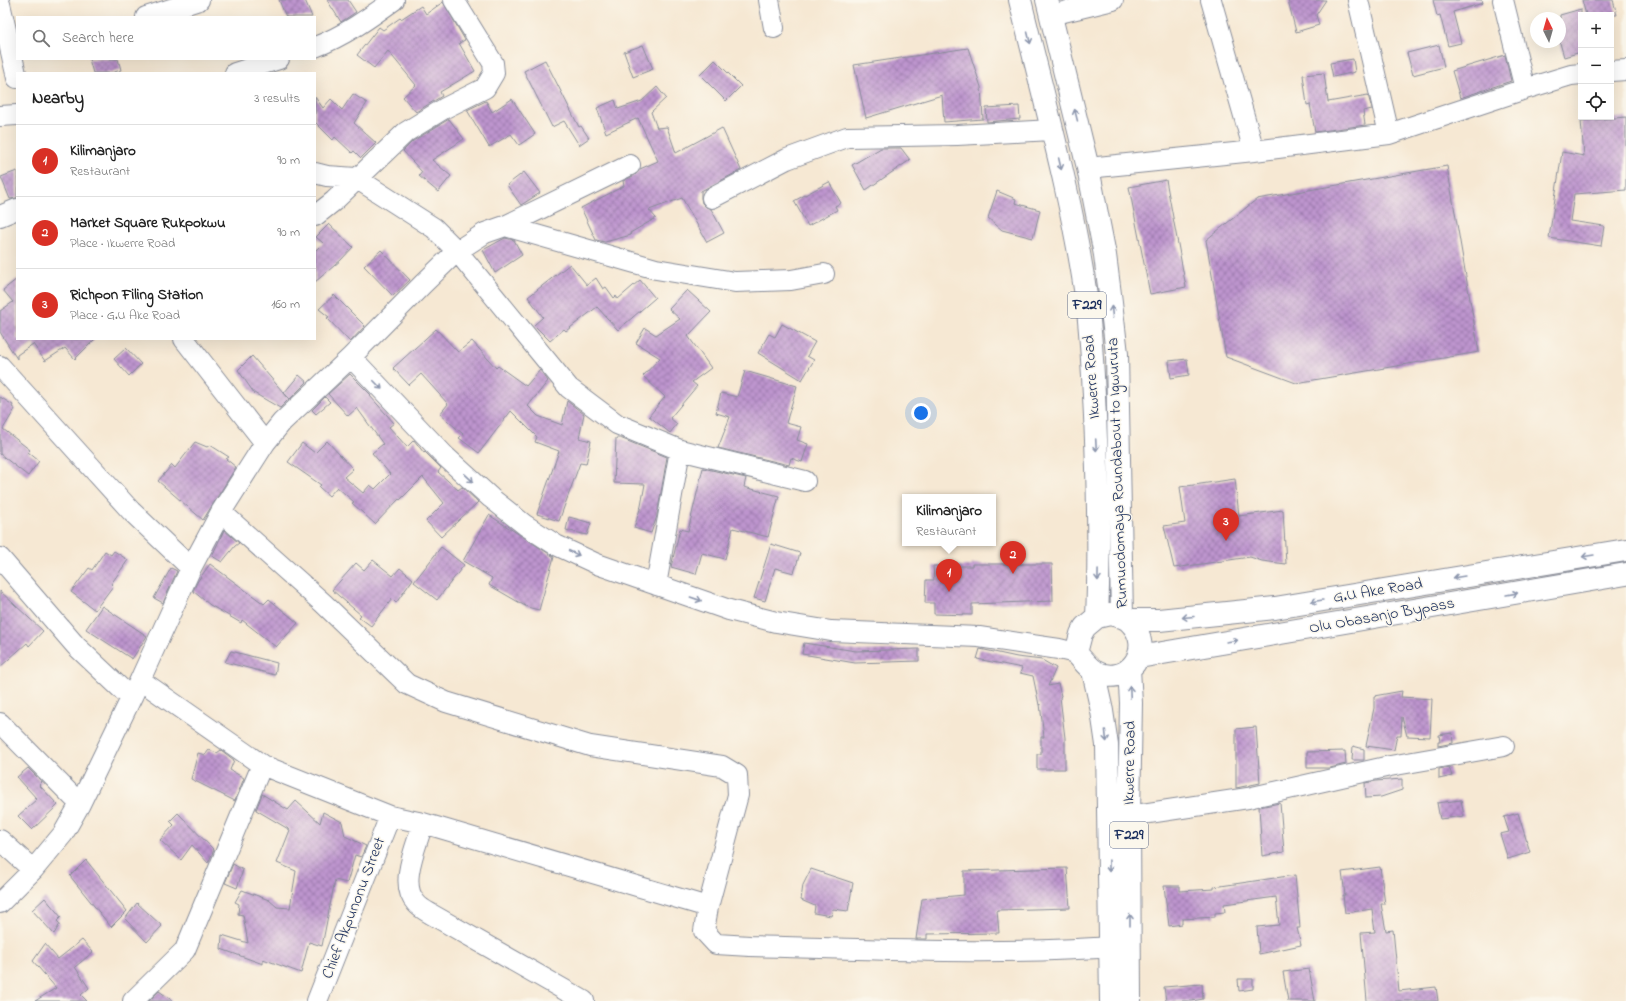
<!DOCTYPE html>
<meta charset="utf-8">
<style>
:root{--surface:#fff;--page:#f6f6f6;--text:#222;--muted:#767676;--line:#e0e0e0;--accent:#d93025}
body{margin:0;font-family:"Indie Flower",sans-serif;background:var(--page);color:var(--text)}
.controls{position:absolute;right:12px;top:12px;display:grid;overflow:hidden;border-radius:0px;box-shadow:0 4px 16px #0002}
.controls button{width:36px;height:36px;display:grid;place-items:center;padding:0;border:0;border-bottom:1px solid var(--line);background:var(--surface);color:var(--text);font:20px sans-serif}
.compass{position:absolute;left:1530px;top:12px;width:36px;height:36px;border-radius:50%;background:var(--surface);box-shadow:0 4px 16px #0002;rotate:355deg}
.you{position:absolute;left:921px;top:413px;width:14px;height:14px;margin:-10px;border:3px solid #fff;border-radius:50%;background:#1a73e8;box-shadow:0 0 0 6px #1a73e833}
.badge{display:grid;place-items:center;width:26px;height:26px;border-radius:50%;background:var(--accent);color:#fff;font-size:13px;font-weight:700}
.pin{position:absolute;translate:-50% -33px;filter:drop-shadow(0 1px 2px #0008)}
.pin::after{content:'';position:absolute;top:21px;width:14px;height:12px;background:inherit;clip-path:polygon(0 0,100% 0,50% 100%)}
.popup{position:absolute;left:902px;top:494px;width:94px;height:52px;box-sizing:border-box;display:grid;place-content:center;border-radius:0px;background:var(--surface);filter:drop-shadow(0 1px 3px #0005);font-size:13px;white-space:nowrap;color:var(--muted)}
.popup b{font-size:15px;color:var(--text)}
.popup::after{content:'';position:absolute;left:50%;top:100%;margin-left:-8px;border:8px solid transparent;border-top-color:var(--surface)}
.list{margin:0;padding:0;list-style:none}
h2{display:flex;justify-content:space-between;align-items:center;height:52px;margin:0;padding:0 16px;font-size:17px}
h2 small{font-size:13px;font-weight:400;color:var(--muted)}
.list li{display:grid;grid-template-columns:26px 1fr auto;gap:12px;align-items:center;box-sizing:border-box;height:72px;padding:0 16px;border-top:1px solid var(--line)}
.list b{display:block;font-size:15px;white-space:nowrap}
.list p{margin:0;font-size:13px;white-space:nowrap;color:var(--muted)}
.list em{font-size:13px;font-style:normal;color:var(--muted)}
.icon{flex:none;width:22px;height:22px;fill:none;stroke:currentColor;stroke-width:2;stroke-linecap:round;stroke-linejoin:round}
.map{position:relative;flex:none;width:1626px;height:1001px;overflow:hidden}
.search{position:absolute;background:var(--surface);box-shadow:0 4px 16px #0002;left:16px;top:16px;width:300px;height:44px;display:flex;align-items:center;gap:10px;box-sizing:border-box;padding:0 14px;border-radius:0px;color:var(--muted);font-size:15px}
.panel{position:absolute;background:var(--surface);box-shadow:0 4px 16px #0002;left:16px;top:72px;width:300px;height:268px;border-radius:0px}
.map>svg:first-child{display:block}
.building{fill:url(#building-cross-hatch)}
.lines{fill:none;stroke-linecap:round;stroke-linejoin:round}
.minor-casing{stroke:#888c98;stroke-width:22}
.major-casing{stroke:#888c98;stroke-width:24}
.minor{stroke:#fff;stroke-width:20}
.major{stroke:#fff;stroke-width:22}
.oneway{stroke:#8d97ae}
.labels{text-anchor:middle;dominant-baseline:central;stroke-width:3;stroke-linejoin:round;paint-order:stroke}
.shield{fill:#fbf7ec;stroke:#5e6b89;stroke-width:1}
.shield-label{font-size:15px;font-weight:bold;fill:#1b2f5e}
.street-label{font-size:16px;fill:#1b2f5e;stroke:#fbf7ec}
</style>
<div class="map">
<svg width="1626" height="1001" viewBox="0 0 1626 1001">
<defs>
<pattern id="building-cross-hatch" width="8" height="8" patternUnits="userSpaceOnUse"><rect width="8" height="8" fill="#bd94ce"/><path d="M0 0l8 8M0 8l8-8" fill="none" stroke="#9979aa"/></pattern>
</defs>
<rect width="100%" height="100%" fill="#fbf7ec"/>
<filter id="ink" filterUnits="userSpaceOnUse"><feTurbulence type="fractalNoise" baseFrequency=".025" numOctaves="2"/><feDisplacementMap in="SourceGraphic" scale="8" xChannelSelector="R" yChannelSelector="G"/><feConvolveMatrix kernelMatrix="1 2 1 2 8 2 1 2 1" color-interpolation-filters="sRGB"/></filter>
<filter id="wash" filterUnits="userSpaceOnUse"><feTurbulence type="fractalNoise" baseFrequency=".012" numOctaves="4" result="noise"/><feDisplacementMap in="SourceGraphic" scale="16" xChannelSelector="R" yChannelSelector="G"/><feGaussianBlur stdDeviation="0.9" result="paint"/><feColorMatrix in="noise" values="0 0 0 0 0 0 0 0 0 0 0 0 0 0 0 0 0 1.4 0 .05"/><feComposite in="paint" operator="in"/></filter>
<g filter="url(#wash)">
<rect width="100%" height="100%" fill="#f6e8d3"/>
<g id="blocks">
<!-- building -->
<path class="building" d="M279,0H305L312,17H286Z
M327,0H348L356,12L341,22Z
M1288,0H1326L1316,15L1319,25L1296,32Z
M1433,0H1482L1483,3L1453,12L1461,43L1448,46L1440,15L1437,16Z
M1582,0H1613L1617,15H1586Z
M443,2L465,40L459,43L475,71L440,92L442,96L416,112L403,97L416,85L388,51L374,68L357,55L379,27L383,30L400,18L401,19L421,6L426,14Z
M1581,9V52L1564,57L1560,43V15Z
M643,45L653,69L633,77L624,52Z
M1439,45L1444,67L1413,75L1407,53Z
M968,48L981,87L983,119L944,122L942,95L866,118L854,65Z
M1505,55L1511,81L1460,98L1452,71Z
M89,59H118L121,70L111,73H93Z
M1353,59L1355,72L1333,77L1330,63Z
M545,60L579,127L581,126L589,138L579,145L564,121L552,127L524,71Z
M715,60L741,86L726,101L700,75Z
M1324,73L1328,102L1368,95L1372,109L1363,111L1365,125L1315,132L1310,104L1307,105L1303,75Z
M657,87L666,98L651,112L657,128L667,127L676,153L722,128L741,170L701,191V198L702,203L706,207L711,209L724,233L707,242L682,198L649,210L656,218L630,233L631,235L605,242L596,240L581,208L624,186L623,181L635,175L640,169L658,161L638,118L606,133L597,108L615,100L618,109L642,101Z
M353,94L367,103L354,123L376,143L361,158L354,151L352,153L335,137L333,140L315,122V97L323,108L331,99L342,110Z
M512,99L535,134L519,145L511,134L489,147L467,110L486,101L492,112Z
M1019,106L1020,119L987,122L986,108Z
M1626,117V190L1574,194L1570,221L1604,226L1601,246L1549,238L1562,152L1584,156L1581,121Z
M449,119L464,139L432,160L451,176L438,192L419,176L422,172L403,151L413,141Z
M881,148H901L910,160L866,190L852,165Z
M1447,166L1479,352L1296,383L1226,357L1206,240L1257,199Z
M17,171V198L10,199L1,177Z
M524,172L540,193L521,205L507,185Z
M1166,180L1186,287L1150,294L1129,187Z
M829,182L841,203L835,206L837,210L808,226L794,201Z
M997,191L1016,199L1015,203L1040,210L1033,238L1002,230L988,218Z
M329,224L353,247L341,260L315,282V251L323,243L316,237Z
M505,238L514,240L522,255L495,273L483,250Z
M381,250L410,280L393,296L364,266Z
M570,264L587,285L596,278L603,289L606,287L614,298L616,296L618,299L640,280L655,298L618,330L597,307L566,331L564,329L550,341L534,325L543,317L528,297Z
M17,279V339H95L75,359L65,348L45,361L33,344L17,355V359L0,332V311L13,302L3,290Z
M687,290L711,312L688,336L711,368L692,382L697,386L670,418L677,424L670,433L649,416L665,397L643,376L660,358L636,343L645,328L656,335L680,319L669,309Z
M334,295L365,326L350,342L327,318L329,317L319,309Z
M782,324L815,342L807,356L814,360L802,380L758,353L769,334L775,337Z
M436,329L458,352L472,341L496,368L498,366L526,386L540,370L548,381L528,406L538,416L562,425L567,401L584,414L579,438L591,441L586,464L580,463L559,521L537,514L559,451L535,442L537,437L511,411L479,453L459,438L463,434L440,414L448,404L421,374L409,385L393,368Z
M126,348L141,364L129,376L114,359Z
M252,356L289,399L280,408L254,393L238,370Z
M1187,359L1189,375L1171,378L1169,361Z
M745,371L797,386L786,423L801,427L797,440L808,444L802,462L791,458L789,465L718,448L730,417L716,413L721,393L737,397Z
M350,374L371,395L370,396L394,423L389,427L407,447L414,440L424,453L425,452L441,468L438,472L458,490L462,487L478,502L441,537L426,521L444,503L423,477L400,500L399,499L375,524L352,503L354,502L337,487L329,496L319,487L321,485L288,462L302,443L315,453L327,441L353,469L344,477L363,493L370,485L375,489L390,474L372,453L383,444L357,408L348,416L328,394Z
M299,375L307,382L290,399L284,393Z
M0,397L13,405L12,407L15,409L3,429L30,450L28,452L39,461L28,476L0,454Z
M325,397L330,402L316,414L312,410Z
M616,438H620L667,457L657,516L651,533L634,528L641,506L645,484L614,483Z
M195,442L207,447L210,445L229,457L226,459L236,467L203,520L158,481L172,465L175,468Z
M703,468L746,478L744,487L779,496L768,537L733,528L725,559L702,553L696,574L671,567L680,529L688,531Z
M1235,479L1239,516L1283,510L1286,564L1262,561L1250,557L1174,568L1164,526L1185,523L1180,487Z
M489,515L554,557L539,610L527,607L489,585L492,578L463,561Z
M569,517L591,523L587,535L566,530Z
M224,530L239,543L235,546L222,562L212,556Z
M771,544L800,553L794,573L775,568L765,601L754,598Z
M441,547L464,565L437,600L414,582Z
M105,551L111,555L114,551L128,560L111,584L113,586L95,610L71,592L89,568L92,570Z
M373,560L393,576L400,568L413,579L396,603L392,599L371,626L359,617L361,615L332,590L356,563L364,570Z
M210,564L264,604L269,599L298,623L276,647L242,620L241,623L210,605L193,591L197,582Z
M972,564H1052L1053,601L972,604V615L934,614V603H925L926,580H934L933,566H972Z
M171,568L177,571L163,603L154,598Z
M0,591L43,631L29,646L27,643L0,667Z
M102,606L147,636L132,659L86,629Z
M804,643L856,651L919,649V661L855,663L802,654Z
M980,649L1017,657L1042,660L1056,668L1048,686L1058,684L1061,696L1060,697L1065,738V769H1037V754H1041V737H1044L1040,704L1039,705L1033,676L1020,673L1022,668L977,659Z
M231,651L277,663L275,675L225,662Z
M1402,691L1401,697L1432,699L1430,737L1407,736L1402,717L1401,735H1397L1394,750L1366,746L1374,708V696Z
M1256,727L1260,783L1236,788V729Z
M1452,733L1453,743L1438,746V742H1440L1439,735Z
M1353,746L1364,749V760H1352Z
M209,750L217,753L221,750L234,760L230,770L244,778L235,801L191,779L198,753L205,755Z
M1345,751L1346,764L1330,768H1307V752Z
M1449,767L1452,776L1439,779V769Z
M28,768L42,782L39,785L58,805L32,830L18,816L37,799L17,777Z
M1402,779V790L1381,797L1366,798L1365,783L1376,781Z
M262,794L288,810L296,801L320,823L323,812L342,822L345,836L366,846L361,857L355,855L347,883L335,880L322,946L309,942L301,973L263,959V964L221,949L222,935L248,943L243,915L238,914L239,904L235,902L242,890L269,900L277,907L290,908L296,871L277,863L290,830L256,810Z
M1461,800L1464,816L1440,819L1437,803Z
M1280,803L1284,852L1262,856L1259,807Z
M178,813L214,850L208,863L192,845L181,860L160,840L174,825L170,821Z
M1518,813L1530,852L1508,859L1500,834L1509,832L1504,817Z
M86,860L127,911L111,927L70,876Z
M233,864L243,870L237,888L225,883Z
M1380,867L1385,904H1381L1386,931L1393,930L1399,991L1436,987L1438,1001H1367L1361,933L1375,932L1372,909L1345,913L1343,895H1345L1342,872Z
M1067,868L1070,908L997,910L999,933L927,934V939H916L922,899L964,895V871Z
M811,869L853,883L848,911L833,909L831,916L814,913L815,906L801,900L803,885Z
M1295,875L1300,928H1297L1301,945L1259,954L1257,927L1279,925L1276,897L1224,904L1225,912L1215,913V917L1182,919V924L1169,926L1164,886H1180V891L1214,889V887Z
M45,898L61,917L57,921L60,924L54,934L32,910Z
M137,903L162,926L147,942L125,919Z
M82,940L93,952L75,967L89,988L81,995L87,1001H35L56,988L33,961L45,944L58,959Z
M1309,969L1315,1001H1288L1283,972Z
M1238,979H1253V989L1239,991Z
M1202,984L1203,999L1192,1001H1166L1164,987Z
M159,991L173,1001H149Z"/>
</g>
</g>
<g filter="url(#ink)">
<use href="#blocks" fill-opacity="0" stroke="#888c98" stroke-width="1"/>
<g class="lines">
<defs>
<path id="minor" d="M769,0L774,28
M1211,0L1254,151
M1358,0L1389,134
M1503,0L1525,89
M0,4L17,78
M1051,15L1113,0
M146,17L199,0
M315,47C344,36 369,18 394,0
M1611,71L1626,70
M235,73L279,59
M0,116L17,115
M1088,168L1254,151L1389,134L1525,89L1571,75L1581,74
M315,173L327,176L356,178L434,228L457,251L569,388L617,424L680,450L805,481
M712,198L787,159L847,137L957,135L1052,130
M0,216L17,209
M315,216L334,201L406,132L445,108L485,88L494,73L493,63L454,0
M505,226L630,165
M184,339L265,443
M351,357L446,457L491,498L525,525L556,545L597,564L729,610L776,622L831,631L979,637L1059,649L1076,653
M0,366L131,511L191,568
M221,512L323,603L407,684L446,702L590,746L722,766L737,775L738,795L708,907L704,931L716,944L750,946C875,949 1001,956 1126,946
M0,558L76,646L131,698
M656,585L680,450
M140,680L262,765L390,816L423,823L708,907
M0,723L80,804
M1129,816L1248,798L1390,766L1504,746
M423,823C417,845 398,884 416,903C420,908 426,911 431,914L584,1001
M0,840L33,870
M0,903L33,870L63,834L80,804L140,680L191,568L221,512L265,443L282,422L351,357L423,284L457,251L485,233L505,226L656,269L735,282L791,280L824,274
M133,1001L185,950L262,765
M317,1001L390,816"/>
<path id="major" d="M1020,0C1044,100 1073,201 1087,303C1092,341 1093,378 1095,416C1098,483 1100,550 1097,617
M1047,0L1088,168L1105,255L1111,302L1117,354L1122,617
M1128,620C1159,648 1126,690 1094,671C1087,667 1082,659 1076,653L1081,634L1085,627L1097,617L1110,614L1122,617L1128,620H1159L1275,608L1626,550
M1139,657L1626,574
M1129,669L1131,703L1129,816L1130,1001
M1093,671L1102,711L1107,745L1111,1001"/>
</defs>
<!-- minor casing -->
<use href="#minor" class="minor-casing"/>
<!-- major casing -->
<use href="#major" class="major-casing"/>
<!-- minor -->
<use href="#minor" class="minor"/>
<!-- major -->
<use href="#major" class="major"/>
</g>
<!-- one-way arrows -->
<defs><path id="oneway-shaft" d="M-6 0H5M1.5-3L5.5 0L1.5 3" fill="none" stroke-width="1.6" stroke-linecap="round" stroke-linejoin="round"/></defs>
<g class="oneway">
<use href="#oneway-shaft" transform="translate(1029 38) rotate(76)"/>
<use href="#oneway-shaft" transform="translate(1076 115) rotate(-104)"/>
<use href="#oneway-shaft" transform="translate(1060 164) rotate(77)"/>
<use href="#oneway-shaft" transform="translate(1112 312) rotate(-96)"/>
<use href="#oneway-shaft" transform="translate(378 385) rotate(46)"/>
<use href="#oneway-shaft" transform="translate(1096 445) rotate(87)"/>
<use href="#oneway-shaft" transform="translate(469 478) rotate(43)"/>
<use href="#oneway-shaft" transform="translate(574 553) rotate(25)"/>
<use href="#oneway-shaft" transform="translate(1588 556) rotate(171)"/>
<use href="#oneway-shaft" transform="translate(1098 575) rotate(91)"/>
<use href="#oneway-shaft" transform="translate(1459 577) rotate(171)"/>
<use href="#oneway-shaft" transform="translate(1512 594) rotate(-10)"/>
<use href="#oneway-shaft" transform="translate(696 599) rotate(19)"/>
<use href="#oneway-shaft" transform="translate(1317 601) rotate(171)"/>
<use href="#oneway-shaft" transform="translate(1188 617) rotate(175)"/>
<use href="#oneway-shaft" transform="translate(1232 641) rotate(-9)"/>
<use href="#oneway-shaft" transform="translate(1130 692) rotate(-93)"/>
<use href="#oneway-shaft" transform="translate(1106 736) rotate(84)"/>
<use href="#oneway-shaft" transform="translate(1109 866) rotate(89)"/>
<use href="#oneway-shaft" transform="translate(1130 920) rotate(-90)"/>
</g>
</g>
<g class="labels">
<!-- shield labels -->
<g class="shield">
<rect x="1068" y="292" width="38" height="26" rx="3"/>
<rect x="1110" y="822" width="38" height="26" rx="3"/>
</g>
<g class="shield-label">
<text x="1087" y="305">F229</text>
<text x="1129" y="835">F229</text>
</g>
<!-- street labels -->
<g class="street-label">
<text transform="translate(1092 377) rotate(-94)">Ikwerre Road</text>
<text transform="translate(1118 473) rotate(-92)">Rumuodomaya Roundabout to Igwuruta</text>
<text transform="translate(1378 591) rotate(-9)">G.U Ake Road</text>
<text transform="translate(1382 616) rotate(-10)">Olu Obasanjo Bypass</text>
<text transform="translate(1130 763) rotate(-89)">Ikwerre Road</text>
<text transform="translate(354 908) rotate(-69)">Chief Akpunonu Street</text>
</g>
</g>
</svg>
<div class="controls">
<button>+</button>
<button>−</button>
<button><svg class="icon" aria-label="locate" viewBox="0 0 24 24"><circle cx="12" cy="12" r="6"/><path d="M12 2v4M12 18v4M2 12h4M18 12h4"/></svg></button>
</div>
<svg class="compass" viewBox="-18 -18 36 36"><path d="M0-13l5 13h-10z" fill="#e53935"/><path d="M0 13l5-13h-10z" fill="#767676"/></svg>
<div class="you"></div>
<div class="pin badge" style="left:949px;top:592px">1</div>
<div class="popup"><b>Kilimanjaro</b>Restaurant</div>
<div class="pin badge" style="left:1013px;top:574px">2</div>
<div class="pin badge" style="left:1226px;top:541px">3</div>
<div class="search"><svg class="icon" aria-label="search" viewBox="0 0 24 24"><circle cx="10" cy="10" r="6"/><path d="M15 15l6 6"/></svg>Search here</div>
<section class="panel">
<h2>Nearby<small>3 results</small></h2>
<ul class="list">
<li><span class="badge">1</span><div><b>Kilimanjaro</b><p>Restaurant</p></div><em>90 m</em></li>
<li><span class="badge">2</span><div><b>Market Square Rukpokwu</b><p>Place · Ikwerre Road</p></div><em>90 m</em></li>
<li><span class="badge">3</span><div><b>Richpon Filing Station</b><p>Place · G.U Ake Road</p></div><em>160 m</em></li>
</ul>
</section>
</div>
